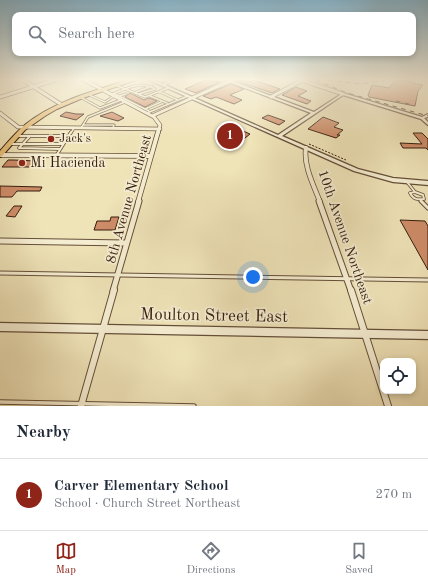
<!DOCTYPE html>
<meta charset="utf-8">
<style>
:root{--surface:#fff;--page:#f2f2f3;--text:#1f2937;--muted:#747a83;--line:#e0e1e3;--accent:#8f2418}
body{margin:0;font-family:"Old Standard TT",serif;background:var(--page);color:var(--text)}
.controls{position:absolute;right:12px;bottom:12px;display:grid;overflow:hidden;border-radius:8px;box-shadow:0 2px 6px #0003}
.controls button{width:36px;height:36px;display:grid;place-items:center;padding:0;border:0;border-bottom:1px solid var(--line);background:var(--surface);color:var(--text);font:20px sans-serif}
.you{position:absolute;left:253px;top:277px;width:14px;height:14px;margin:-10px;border:3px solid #fff;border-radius:50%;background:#1a73e8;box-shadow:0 0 0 6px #1a73e833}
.badge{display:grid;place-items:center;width:26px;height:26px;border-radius:50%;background:var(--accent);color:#fff;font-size:13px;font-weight:700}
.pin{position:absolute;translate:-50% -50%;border:2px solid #fff;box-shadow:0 1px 4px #0006}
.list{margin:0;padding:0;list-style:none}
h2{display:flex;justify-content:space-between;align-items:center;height:52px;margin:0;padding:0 16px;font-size:17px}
h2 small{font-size:13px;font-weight:400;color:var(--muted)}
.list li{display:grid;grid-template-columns:26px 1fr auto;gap:12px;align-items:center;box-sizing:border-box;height:72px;padding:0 16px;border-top:1px solid var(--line)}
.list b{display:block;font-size:15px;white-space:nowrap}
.list p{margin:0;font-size:13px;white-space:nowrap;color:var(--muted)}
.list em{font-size:13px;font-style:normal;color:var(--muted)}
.icon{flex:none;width:22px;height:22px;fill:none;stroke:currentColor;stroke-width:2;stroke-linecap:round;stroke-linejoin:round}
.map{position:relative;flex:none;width:428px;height:406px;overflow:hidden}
.search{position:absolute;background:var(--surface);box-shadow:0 2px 6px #0003;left:12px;right:12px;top:12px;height:44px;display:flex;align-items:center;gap:10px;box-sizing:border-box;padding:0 14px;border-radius:8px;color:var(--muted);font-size:15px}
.sheet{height:124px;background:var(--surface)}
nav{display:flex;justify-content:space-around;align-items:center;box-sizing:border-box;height:56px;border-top:1px solid var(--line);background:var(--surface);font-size:11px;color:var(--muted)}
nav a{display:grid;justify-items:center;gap:2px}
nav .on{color:var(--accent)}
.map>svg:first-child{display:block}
.building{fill:#cf8d69;stroke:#351d0e}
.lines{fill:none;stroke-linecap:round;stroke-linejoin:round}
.service-far3-casing{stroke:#644e38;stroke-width:3}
.service-far2-casing{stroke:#644e38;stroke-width:3.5}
.service-far1-casing{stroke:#644e38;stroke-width:5}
.service-casing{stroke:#644e38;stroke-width:5.5}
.minor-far3-casing{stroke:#644e38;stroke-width:4.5}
.minor-far2-casing{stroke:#644e38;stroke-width:5.5}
.minor-far1-casing{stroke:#644e38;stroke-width:7}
.minor-casing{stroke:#644e38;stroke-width:8}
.tertiary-casing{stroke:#644e38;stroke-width:2.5}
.primary-casing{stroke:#351d0e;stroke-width:2}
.path{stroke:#351d0e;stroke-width:1;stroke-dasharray:2 1.5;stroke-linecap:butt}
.service-far3{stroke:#f5edd1;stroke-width:1.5}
.service-far2{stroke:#f5edd1;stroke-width:2}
.service-far1{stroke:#f5edd1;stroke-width:3}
.service{stroke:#f5edd1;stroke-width:3.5}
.minor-far3{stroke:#f5edd1;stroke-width:3}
.minor-far2{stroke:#f5edd1;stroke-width:4}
.minor-far1{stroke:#f5edd1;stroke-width:5}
.minor{stroke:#f5edd1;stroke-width:6}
.tertiary{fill:#f5edd1;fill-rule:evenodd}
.primary{fill:#e8c27c;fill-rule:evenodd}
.rail{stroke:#351d0e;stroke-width:1;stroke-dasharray:4.5 4.5;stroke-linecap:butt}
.poi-dot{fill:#8f2418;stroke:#f5edd1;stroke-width:1.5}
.labels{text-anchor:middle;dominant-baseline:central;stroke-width:3.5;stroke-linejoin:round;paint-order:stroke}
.far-poi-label{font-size:12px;fill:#351d0e;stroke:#f5edd1;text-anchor:start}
.poi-label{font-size:14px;fill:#351d0e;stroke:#f5edd1;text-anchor:start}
.street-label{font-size:14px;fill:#351d0e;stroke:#f5edd1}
.near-street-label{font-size:17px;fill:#351d0e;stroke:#f5edd1}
</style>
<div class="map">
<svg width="428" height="406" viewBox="0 0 428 406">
<rect width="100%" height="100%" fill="#efe3b8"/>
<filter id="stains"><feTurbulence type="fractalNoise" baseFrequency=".005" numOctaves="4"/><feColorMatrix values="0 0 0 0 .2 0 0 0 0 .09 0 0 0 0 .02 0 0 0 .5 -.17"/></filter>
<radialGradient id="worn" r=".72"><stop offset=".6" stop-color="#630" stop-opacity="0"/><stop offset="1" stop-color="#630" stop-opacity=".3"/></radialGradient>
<!-- building -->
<path class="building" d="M206,80L220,82L196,93L185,89Z
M239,80L252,82L254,80L280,89L272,93L237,81Z
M396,80H411L409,82L423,85L418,91L415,106L369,97L368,95L372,85L389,88Z
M231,84L244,89L230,95L242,100L234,104L216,97L211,99L203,96Z
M296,87L307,91L298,96L311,101L307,104L282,95Z
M130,93L144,100L149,98L157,101L145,107L125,97Z
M66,112L76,114H84L76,120L60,116Z
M112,112L124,118L118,121L100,116Z
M268,115L285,121L279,125L262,118Z
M323,117L339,123L334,127L343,130L337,135H340L336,138L308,129Z
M227,124L250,134L240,142L230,137L233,136L218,129Z
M413,133H422L428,139V150L426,148H403L400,143L422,144Z
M8,160H14L36,161L31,167H2Z
M0,186L42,187L40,191H17L12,197H0Z
M14,206H22L15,217L6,216Z
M111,217H119L115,230H94L97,221H110Z
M400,220L425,221L428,226V270Z"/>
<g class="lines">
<defs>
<path id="service-far3" d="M162,80L172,81
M163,85L172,81
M118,86L145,97L168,88
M136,92L152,86
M160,92L178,100
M112,94C126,89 141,80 155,89L139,94
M115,94L149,111
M89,95L105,102L114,96
M119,96L126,94
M150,96L167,103
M82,98L100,108L121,100
M145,109L161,102
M147,113L188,96
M83,125H114L113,128
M81,128L88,117L125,102
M71,133L74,128"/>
<path id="service-far2" d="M17,136H68
M30,136L19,148L60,149
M10,144H63
M56,156L71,132
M407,182L415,192
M415,192L423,195L424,199C417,200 413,199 410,193Z"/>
<path id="service-far1" d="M421,201L428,208
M0,273L428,280"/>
<path id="service" d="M0,402L194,406"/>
<path id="minor-far3" d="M23,80L62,105
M84,80L154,117L160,125L158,133
M301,80L343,94
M0,97L55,80
M271,97L301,81
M0,113L18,127L160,129
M152,116L232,80"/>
<path id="minor-far2" d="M306,148C303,165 314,186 320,202
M0,155L151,156
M138,202L158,132"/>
<path id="minor-far1" d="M319,201L351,291
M0,241L126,243
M113,291L139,201"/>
<path id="minor" d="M351,290L388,406
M81,406L114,290"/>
<path id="tertiary" d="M149,80H154L278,135L311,113L224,80H229L314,112L343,93L422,117L428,114V117L424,118L428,122V125L421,119L343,95L282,136L358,169L393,178L428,181V185L393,182L354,171Z
M0,323L428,331V339L0,331Z"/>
<path id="primary" d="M128,80H136L83,98L57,109L45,116L25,130L2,156L0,157V151C8,142 16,132 26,124C55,101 94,91 128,80Z"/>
</defs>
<!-- service-far3 casing -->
<use href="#service-far3" class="service-far3-casing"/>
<!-- service-far2 casing -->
<use href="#service-far2" class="service-far2-casing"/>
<!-- service-far1 casing -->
<use href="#service-far1" class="service-far1-casing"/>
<!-- service casing -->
<use href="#service" class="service-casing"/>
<!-- minor-far3 casing -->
<use href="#minor-far3" class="minor-far3-casing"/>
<!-- minor-far2 casing -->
<use href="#minor-far2" class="minor-far2-casing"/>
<!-- minor-far1 casing -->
<use href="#minor-far1" class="minor-far1-casing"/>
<!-- minor casing -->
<use href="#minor" class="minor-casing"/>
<!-- tertiary casing -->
<use href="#tertiary" class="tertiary-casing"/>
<!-- primary casing -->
<use href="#primary" class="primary-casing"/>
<!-- path -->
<path class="path" d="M309,144L346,160"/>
<!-- service-far3 -->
<use href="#service-far3" class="service-far3"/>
<!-- service-far2 -->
<use href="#service-far2" class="service-far2"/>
<!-- service-far1 -->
<use href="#service-far1" class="service-far1"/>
<!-- service -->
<use href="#service" class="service"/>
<!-- minor-far3 -->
<use href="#minor-far3" class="minor-far3"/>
<!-- minor-far2 -->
<use href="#minor-far2" class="minor-far2"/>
<!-- minor-far1 -->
<use href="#minor-far1" class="minor-far1"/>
<!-- minor -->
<use href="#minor" class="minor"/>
<!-- tertiary -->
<use href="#tertiary" class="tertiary"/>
<!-- primary -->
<use href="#primary" class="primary"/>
<!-- rail -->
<path class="rail" d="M316,80L344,92L428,116
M328,80L360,84L388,80
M396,101L413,105"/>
</g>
<!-- sky -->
<linearGradient id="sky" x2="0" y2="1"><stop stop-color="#89b8d0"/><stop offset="0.58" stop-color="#f8f2df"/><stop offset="1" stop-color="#f8f2df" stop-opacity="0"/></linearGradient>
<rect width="428" height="137" fill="url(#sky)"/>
<!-- markers -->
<g class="poi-dot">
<circle cx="51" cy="139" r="4"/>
<circle cx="22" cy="163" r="4"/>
</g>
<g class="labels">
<!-- far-poi labels -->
<g class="far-poi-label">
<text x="59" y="139">Jack's</text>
</g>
<!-- poi labels -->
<g class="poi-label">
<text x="30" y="163">Mi Hacienda</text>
</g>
<!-- street labels -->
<g class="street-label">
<text transform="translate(129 199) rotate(-74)">8th Avenue Northeast</text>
<text transform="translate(345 237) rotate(71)">10th Avenue Northeast</text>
</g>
<!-- near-street labels -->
<g class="near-street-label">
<text transform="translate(214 316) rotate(1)">Moulton Street East</text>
</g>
</g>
<rect width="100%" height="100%" filter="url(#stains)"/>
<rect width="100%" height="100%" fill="url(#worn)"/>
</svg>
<div class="controls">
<button><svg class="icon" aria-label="locate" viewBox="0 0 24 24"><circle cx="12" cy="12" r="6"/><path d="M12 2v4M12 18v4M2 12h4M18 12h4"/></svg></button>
</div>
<div class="you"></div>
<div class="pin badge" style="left:230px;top:136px">1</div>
<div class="search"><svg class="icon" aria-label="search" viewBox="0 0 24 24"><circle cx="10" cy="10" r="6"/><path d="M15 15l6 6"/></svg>Search here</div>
</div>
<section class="sheet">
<h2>Nearby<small></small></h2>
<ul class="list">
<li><span class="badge">1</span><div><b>Carver Elementary School</b><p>School · Church Street Northeast</p></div><em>270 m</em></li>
</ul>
</section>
<nav>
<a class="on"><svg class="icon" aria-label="map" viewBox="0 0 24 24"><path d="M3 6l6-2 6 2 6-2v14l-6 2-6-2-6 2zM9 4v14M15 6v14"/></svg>Map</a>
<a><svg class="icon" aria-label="directions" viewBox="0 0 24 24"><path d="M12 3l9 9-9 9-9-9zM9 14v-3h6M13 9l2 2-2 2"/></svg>Directions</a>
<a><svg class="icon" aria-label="saved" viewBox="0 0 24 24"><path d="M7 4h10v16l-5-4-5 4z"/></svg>Saved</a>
</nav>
